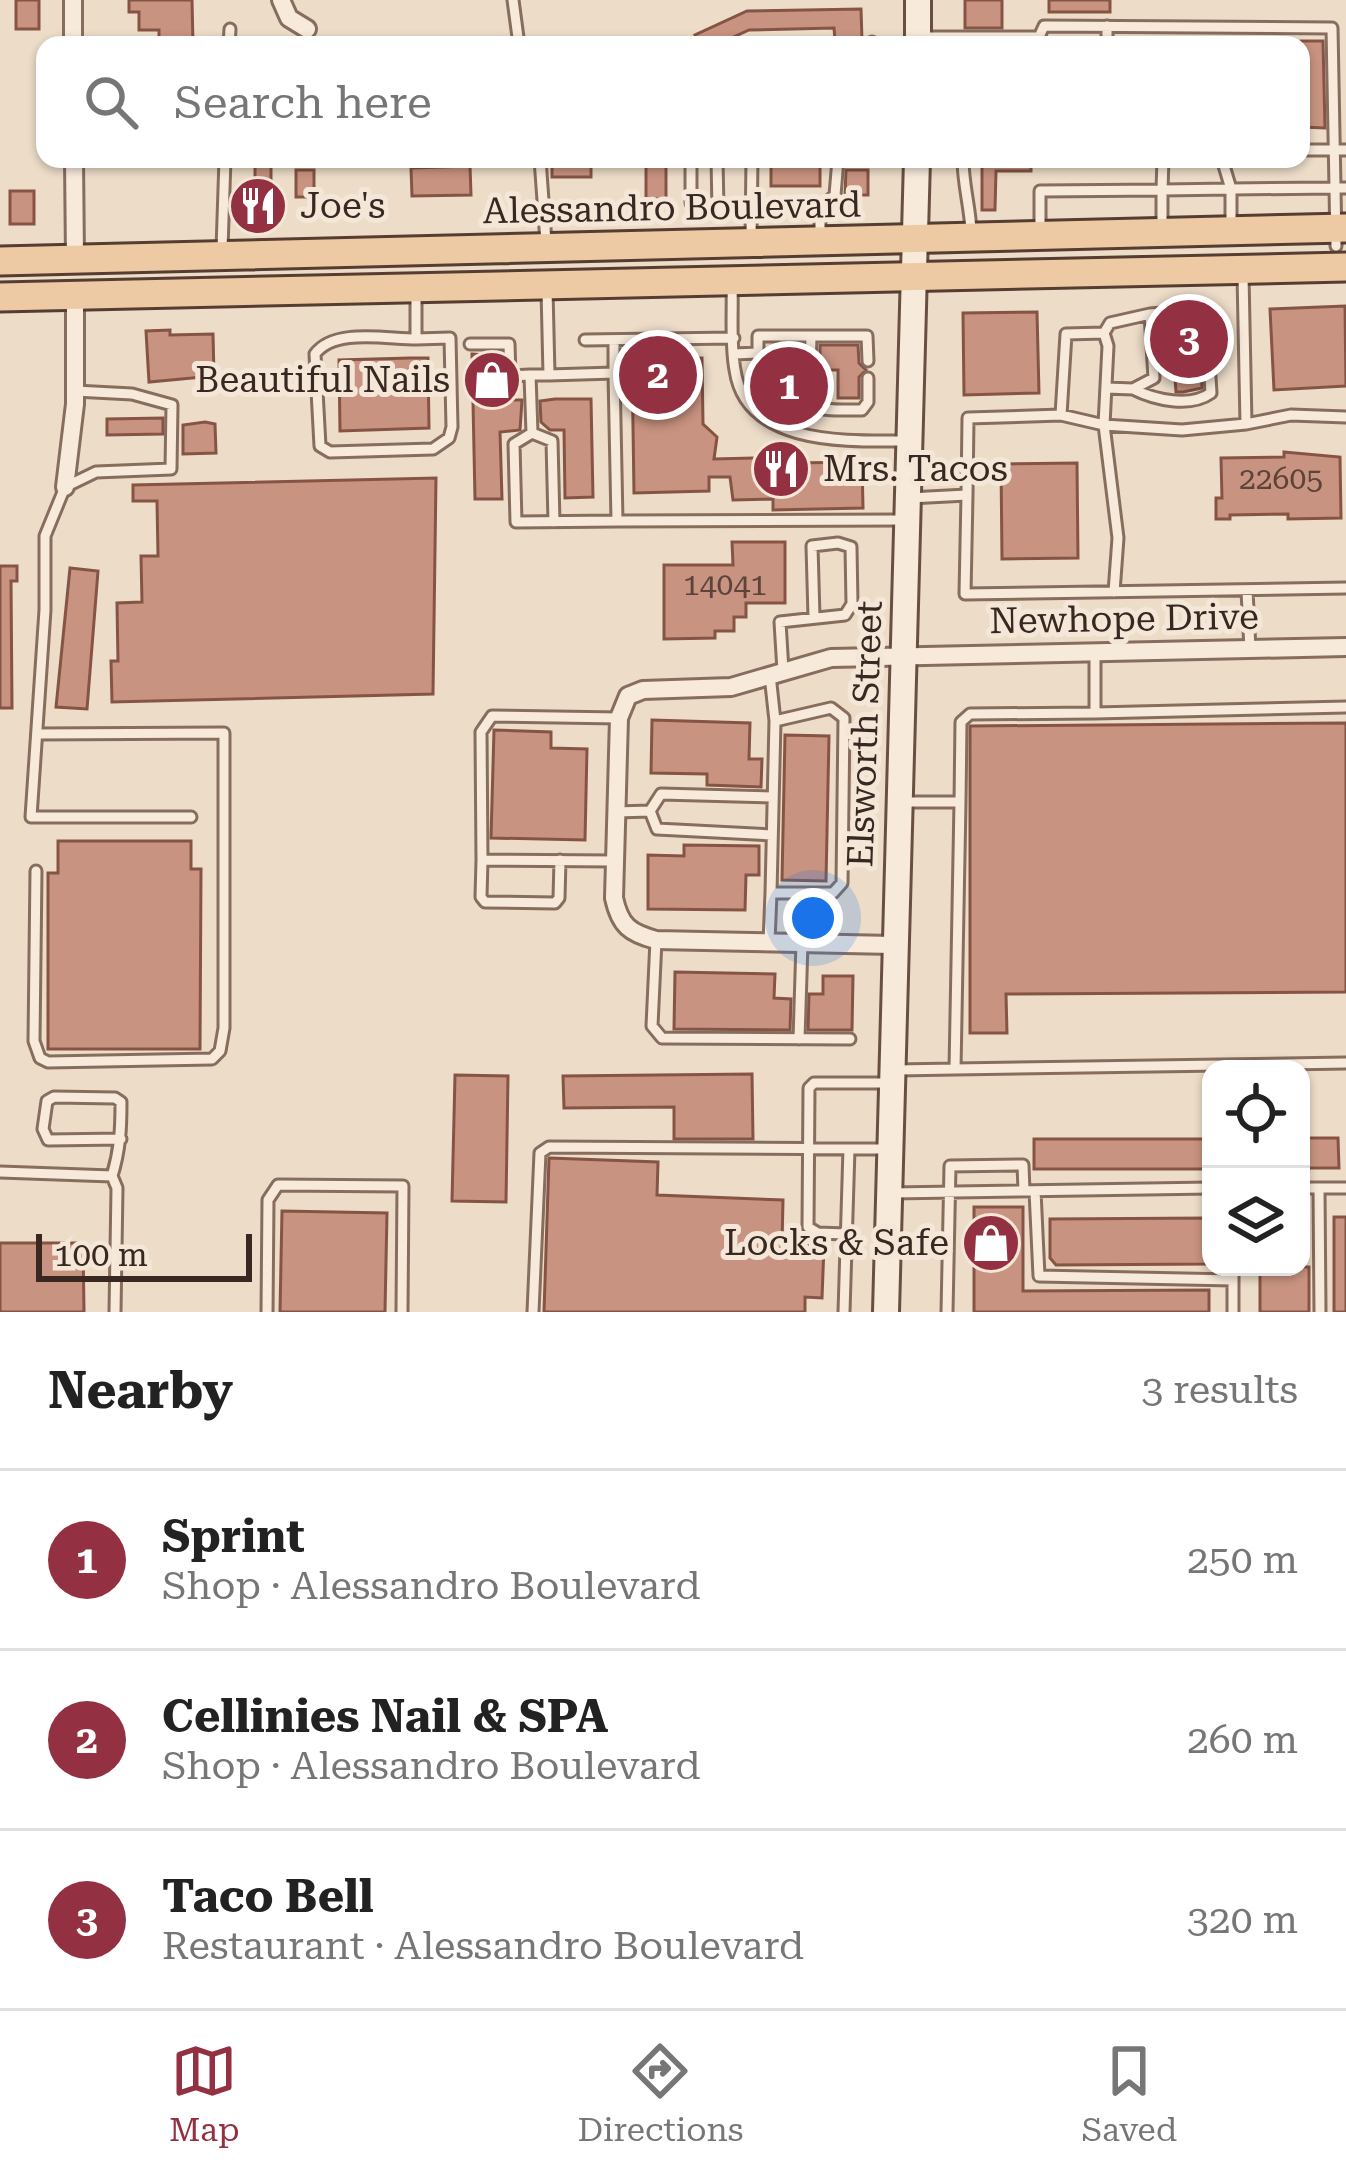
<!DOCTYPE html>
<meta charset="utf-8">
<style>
:root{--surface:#fff;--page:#f6f6f6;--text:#222;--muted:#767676;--line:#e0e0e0;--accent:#933142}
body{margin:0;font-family:"Roboto Serif",serif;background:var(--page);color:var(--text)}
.controls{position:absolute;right:36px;bottom:36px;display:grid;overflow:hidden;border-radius:24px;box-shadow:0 3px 9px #0004}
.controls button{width:108px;height:108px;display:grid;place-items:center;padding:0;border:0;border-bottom:3px solid var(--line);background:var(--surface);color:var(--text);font:60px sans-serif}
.scale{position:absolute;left:36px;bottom:30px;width:216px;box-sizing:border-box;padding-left:12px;border:6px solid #392821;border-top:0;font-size:33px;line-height:42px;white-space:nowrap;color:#392821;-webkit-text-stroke:9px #f4e7d7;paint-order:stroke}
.you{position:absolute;left:813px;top:918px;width:42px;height:42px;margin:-30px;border:9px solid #fff;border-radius:50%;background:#1a73e8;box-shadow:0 0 0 18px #1a73e833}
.badge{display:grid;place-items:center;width:78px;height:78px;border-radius:50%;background:var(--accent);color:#fff;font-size:39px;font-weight:700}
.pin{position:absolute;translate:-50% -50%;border:6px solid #fff;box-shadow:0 3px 12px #0006}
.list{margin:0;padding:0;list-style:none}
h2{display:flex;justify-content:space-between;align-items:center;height:156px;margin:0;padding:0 48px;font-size:51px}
h2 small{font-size:39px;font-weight:400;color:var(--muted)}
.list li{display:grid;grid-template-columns:78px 1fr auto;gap:36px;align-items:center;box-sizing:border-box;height:180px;padding:0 48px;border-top:3px solid var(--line)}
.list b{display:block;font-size:45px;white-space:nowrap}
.list p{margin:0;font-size:39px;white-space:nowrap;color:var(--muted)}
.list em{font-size:39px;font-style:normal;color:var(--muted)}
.icon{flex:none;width:66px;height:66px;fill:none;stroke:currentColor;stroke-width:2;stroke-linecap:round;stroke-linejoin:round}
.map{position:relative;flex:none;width:1346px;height:1312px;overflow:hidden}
.search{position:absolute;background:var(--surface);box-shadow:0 3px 9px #0004;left:36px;right:36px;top:36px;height:132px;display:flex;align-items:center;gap:30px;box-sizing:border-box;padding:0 42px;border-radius:24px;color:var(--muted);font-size:45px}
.sheet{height:696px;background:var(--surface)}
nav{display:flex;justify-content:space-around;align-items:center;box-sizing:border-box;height:168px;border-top:3px solid var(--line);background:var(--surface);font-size:33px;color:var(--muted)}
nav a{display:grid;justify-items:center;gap:6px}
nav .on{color:var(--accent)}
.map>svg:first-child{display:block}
.building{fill:#c89380;stroke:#855445;stroke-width:3}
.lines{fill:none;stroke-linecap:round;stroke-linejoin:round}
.lane-casing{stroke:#876d5e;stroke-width:15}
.street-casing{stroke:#876d5e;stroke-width:22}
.secondary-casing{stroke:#694f41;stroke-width:30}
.primary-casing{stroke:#563d32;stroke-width:33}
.lane{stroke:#f7eadb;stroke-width:9}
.street{stroke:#f7eadb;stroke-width:16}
.secondary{stroke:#f7eadb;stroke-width:24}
.primary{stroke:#edcaa3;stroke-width:27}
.labels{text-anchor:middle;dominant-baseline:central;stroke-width:10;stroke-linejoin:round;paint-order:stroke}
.number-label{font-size:30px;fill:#5d4339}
.poi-label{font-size:36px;fill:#392821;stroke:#f4e7d7;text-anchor:start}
.street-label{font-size:36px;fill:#392821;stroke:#f4e7d7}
</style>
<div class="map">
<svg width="1346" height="1312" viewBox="0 0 1346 1312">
<rect width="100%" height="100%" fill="#ecdcc8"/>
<!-- building -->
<path class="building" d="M16,0H39V29H16Z
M129,0H192L193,44H159V30H139V12H129Z
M965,0H1002V28H965Z
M1049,0H1110V12H1049Z
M861,9L862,40L835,41L834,28L749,30L716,45H700L695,35L747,11Z
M1301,41H1323L1325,128L1301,127Z
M255,159H271V226H245V186H255Z
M552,159H591V177H552Z
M646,159H666V199H646Z
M771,159H820V186H771Z
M982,159H1031V171H996L995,210H982Z
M470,166L471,195L412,196L411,168Z
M296,170H314V197H296Z
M846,170H868V195H845Z
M10,191H34V224H10Z
M1345,306L1346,386L1274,390L1270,309Z
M1037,312L1039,393L964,395L963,313Z
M1182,324L1198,326L1202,388L1183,392H1176L1172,339L1174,327Z
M170,330V335L213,334L214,376L149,382L146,331Z
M820,345H858L859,363L866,370L859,377V398H838V370H820Z
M472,354L500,356L501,400H522L520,430L500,432L502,499H475Z
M410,358H428L429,428L340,431L339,360Z
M702,358L703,424L717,437L714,459L789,457L790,463L862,462L863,508L773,510V499L733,500L730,477H709V491L634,493L632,359Z
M555,399H591L593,497L565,498L564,430H550L541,422L540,401Z
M163,418V434L107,435V419Z
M205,422L215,424L216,453L183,454V425Z
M1284,452L1340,457L1341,518L1288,519V514L1230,515V519H1216V498H1222L1221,458L1284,457Z
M1077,463L1078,558L1002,559L1001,464Z
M436,478L433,694L112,702L111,661H118L117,603L142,602L141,556H158L157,501H133V485Z
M732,542H785V603H746V617H734V631H715V638L664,639V565H733Z
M0,566H17V581H11L12,708H0Z
M70,568L98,571L87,709L56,707Z
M652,720L750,723L749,759H762L761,787L707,785V774L651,773Z
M1346,723V992L1006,994L1007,1033H970V726Z
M494,730L551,732V748L587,749L585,840L491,838Z
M785,735L829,736L826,881L782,880Z
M58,841H191V869H201L200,1049H48V873H58Z
M684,845L759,846V875H746L745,910L648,909V855L684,856Z
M675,972L775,974L774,998L791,999L790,1030L674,1029Z
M823,976H853L852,1030H808L809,994H823Z
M752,1074L753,1139H674V1107L564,1108L563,1076Z
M455,1075L508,1076L506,1202L452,1201Z
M1301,1138H1338L1339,1168H1301Z
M1034,1139H1211V1169H1034Z
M549,1158L658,1162L657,1195L783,1200L782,1245L824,1246L822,1298L805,1297V1312H544Z
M974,1207H1023V1291L1209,1290V1312H974Z
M282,1211L387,1213L385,1312H280Z
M1334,1217H1346V1312H1334Z
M1209,1218V1264L1056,1265L1050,1258V1219Z
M0,1243H83L84,1312H0Z
M1260,1267H1309V1312H1260Z"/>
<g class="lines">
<defs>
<path id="lane" d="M513,0L519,45
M1107,26V45
M918,37H1039V45
M1039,37L1044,26L1332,28L1335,188L1231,189V226
M229,45L230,29
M872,45V42
M1301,150H1346
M540,159L546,242
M691,159V203L694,209L811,208L820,217V236
M717,159L718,210
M963,159C963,185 970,206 971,231
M817,211L835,195L838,159
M1162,228V190L1231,189L1222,159
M1040,230V191L1162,190L1163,159
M751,237L752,159
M1336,246L1335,188H1346
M222,249L225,159
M732,286C733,313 730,343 735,370C746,447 850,441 907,441
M547,290L549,375L614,373L617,521L903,520
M416,293V339L450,338L452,427L449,438L433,449L330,452L320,446L315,354C334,328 386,339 416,339
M1104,333L1110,323L1150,314L1154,378L1133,389L1106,388
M585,340L734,338
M470,344H509L510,376L530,375
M758,353C781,408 806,411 862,410L868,402V378
M734,354L758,353V336H867L868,361
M614,373V340
M549,375H530L532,433L514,444L516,522L617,521
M768,377L810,372L811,336
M1133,389C1155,400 1190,408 1211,393L1206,315L1188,311L1150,314
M75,391L132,394L172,405L171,469L96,472L65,487L45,536V610L31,817H191
M1061,415L1066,334L1104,333L1108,346L1104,425L1118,538L1114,592
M1246,424L1291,415L1346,417
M532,433L552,441L554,522
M967,495L965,594L1346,588
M909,498L967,495L968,418L1061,415L1104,425L1182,430L1246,424L1243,275
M1247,591L1250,649
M783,671L780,622L845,615L852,604L851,547L838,543L812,546L814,617
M1095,713L1346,707
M960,802L961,722L970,714L1095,713V653
M650,811L657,829L772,835
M616,812L650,811L661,794L773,797
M482,860L481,897L485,902L555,903L559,898L560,860
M615,861L482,860L481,732L492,716L619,718
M36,871L34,1041L40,1058L48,1062L212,1059L220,1051L224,1028V733L37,734
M771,893L775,721
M656,940L652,1026L662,1038L850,1039
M769,942L771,893H833L842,883L844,718L831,708L775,721L770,675
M799,1039L802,943
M955,1069L1346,1063
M897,1070L955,1069L960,802H899
M0,1172L112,1176L117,1188L115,1312
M112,1176C120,1150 121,1129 121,1102L115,1098L54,1097L47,1101L43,1129L48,1140L121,1139
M1301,1188H1346
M1319,1188L1320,1312
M1035,1191L1039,1276L1233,1280
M892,1193L1211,1188
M846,1234L818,1233L808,1227L809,1088L814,1083H891
M1233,1267V1312
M267,1312L268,1200L278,1185L403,1186L402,1312
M533,1312L540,1153L549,1147L890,1149
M844,1312L849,1149
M947,1312L950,1166L1023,1165L1024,1191"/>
<path id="street" d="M73,0V45
M281,0L289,18L307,29
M74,159L75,258
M65,487L75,404V296
M893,945L656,940C630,933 620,926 614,898L619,718L628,696L643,690L731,687L831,658L1346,647"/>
<path id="secondary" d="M918,45V0
M886,1312L917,159"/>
<path id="primary" d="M0,261L1346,228
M0,297L1346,267"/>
</defs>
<!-- lane casing -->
<use href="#lane" class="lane-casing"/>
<!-- street casing -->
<use href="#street" class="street-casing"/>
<!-- secondary casing -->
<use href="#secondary" class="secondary-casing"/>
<!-- primary casing -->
<use href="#primary" class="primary-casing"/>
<!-- lane -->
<use href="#lane" class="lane"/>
<!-- street -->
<use href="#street" class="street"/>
<!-- secondary -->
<use href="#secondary" class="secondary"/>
<!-- primary -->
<use href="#primary" class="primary"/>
</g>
<!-- icons -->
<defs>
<symbol id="restaurant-disc" viewBox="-11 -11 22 22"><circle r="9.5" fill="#933142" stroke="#f4e7d7"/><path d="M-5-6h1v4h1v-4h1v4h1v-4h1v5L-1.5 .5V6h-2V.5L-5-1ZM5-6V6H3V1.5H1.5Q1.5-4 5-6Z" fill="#fff"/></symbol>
<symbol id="shop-disc" viewBox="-11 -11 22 22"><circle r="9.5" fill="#933142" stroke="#f4e7d7"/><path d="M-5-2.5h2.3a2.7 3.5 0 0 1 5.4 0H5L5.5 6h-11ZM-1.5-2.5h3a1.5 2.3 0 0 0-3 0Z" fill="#fff"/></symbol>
</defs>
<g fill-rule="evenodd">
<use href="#restaurant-disc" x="225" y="173" width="66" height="66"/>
<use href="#shop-disc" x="459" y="347" width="66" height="66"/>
<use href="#restaurant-disc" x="748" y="436" width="66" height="66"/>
<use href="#shop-disc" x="958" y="1210" width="66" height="66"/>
</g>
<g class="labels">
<!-- number labels -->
<g class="number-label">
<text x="1281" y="478">22605</text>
<text x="725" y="584">14041</text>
</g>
<!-- poi labels -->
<g class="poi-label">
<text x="300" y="206">Joe's</text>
<text x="450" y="380" text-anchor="end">Beautiful Nails</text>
<text x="823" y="469">Mrs. Tacos</text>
<text x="949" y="1243" text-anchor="end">Locks &amp; Safe</text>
</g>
<!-- street labels -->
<g class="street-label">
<text transform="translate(672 208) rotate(-1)">Alessandro Boulevard</text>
<text transform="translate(1124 619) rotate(-1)">Newhope Drive</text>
<text transform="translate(865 734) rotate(-88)">Elsworth Street</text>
</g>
</g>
</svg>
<div class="controls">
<button><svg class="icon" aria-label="locate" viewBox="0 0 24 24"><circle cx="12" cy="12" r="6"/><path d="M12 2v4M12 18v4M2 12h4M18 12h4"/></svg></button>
<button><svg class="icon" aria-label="layers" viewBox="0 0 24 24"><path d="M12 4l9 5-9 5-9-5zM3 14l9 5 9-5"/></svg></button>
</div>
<div class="scale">100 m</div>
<div class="you"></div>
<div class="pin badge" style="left:789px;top:386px">1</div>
<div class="pin badge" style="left:658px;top:375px">2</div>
<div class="pin badge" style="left:1189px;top:339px">3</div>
<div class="search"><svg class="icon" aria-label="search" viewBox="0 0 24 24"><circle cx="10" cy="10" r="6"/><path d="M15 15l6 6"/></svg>Search here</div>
</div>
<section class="sheet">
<h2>Nearby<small>3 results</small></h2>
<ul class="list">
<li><span class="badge">1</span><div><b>Sprint</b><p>Shop · Alessandro Boulevard</p></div><em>250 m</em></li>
<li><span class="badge">2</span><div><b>Cellinies Nail &amp; SPA</b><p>Shop · Alessandro Boulevard</p></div><em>260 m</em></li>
<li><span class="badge">3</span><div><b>Taco Bell</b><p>Restaurant · Alessandro Boulevard</p></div><em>320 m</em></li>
</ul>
</section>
<nav>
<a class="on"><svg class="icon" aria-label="map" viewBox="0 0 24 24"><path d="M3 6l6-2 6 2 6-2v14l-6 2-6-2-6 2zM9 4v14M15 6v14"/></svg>Map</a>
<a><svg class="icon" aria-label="directions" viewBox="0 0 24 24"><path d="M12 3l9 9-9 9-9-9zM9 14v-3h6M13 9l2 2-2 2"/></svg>Directions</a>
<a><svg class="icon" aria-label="saved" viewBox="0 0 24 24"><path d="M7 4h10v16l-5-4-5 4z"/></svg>Saved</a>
</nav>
